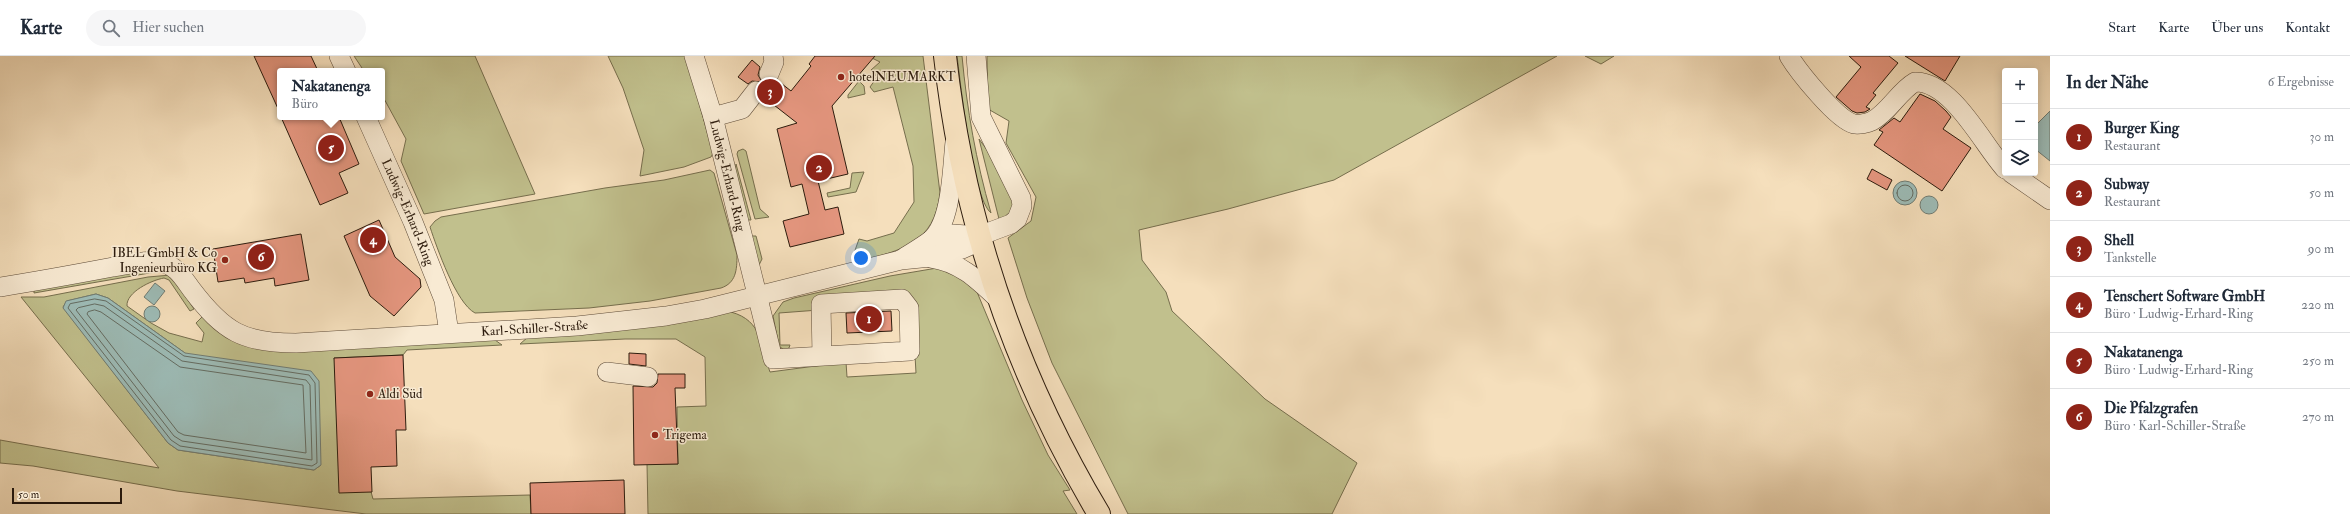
<!DOCTYPE html>
<html lang="de">
<meta charset="utf-8">
<style>
:root{--surface:#fff;--page:#f6f6f7;--text:#1f2937;--muted:#747a83;--line:#e0e1e3;--accent:#8f2418}
body{margin:0;font-family:"IM FELL Double Pica",serif;background:var(--page);color:var(--text)}
.controls{position:absolute;right:12px;top:12px;display:grid;overflow:hidden;border-radius:4px;box-shadow:0 2px 10px #0003}
.controls button{width:36px;height:36px;display:grid;place-items:center;padding:0;border:0;border-bottom:1px solid var(--line);background:var(--surface);color:var(--text);font:20px sans-serif}
.scale{position:absolute;left:12px;bottom:10px;width:110px;box-sizing:border-box;padding-left:4px;border:2px solid #2c1b0d;border-top:0;font-size:11px;line-height:14px;white-space:nowrap;color:#2c1b0d;-webkit-text-stroke:3px #f8ead3;paint-order:stroke}
.you{position:absolute;left:861px;top:202px;width:14px;height:14px;margin:-10px;border:3px solid #fff;border-radius:50%;background:#1a73e8;box-shadow:0 0 0 6px #1a73e833}
.badge{display:grid;place-items:center;width:26px;height:26px;border-radius:50%;background:var(--accent);color:#fff;font-size:13px;font-weight:700}
.pin{position:absolute;translate:-50% -50%;border:2px solid #fff;box-shadow:0 1px 4px #0006}
.popup{position:absolute;left:277px;top:12px;width:108px;height:52px;box-sizing:border-box;display:grid;place-content:center;border-radius:4px;background:var(--surface);filter:drop-shadow(0 1px 3px #0005);font-size:13px;white-space:nowrap;color:var(--muted)}
.popup b{font-size:15px;color:var(--text)}
.popup::after{content:'';position:absolute;left:50%;top:100%;margin-left:-8px;border:8px solid transparent;border-top-color:var(--surface)}
.list{margin:0;padding:0;list-style:none}
h2{display:flex;justify-content:space-between;align-items:center;height:52px;margin:0;padding:0 16px;font-size:17px}
h2 small{font-size:13px;font-weight:400;color:var(--muted)}
.list li{display:grid;grid-template-columns:26px 1fr auto;gap:12px;align-items:center;box-sizing:border-box;height:56px;padding:0 16px;border-top:1px solid var(--line)}
.list b{display:block;font-size:15px;white-space:nowrap}
.list p{margin:0;font-size:13px;white-space:nowrap;color:var(--muted)}
.list em{font-size:13px;font-style:normal;color:var(--muted)}
.icon{flex:none;width:22px;height:22px;fill:none;stroke:currentColor;stroke-width:2;stroke-linecap:round;stroke-linejoin:round}
.map{position:relative;flex:none;width:2050px;height:458px;overflow:hidden}
header{display:flex;align-items:center;gap:24px;box-sizing:border-box;height:56px;padding:0 20px;background:var(--surface);border-bottom:1px solid var(--line)}
header strong{font-size:19px}
nav{display:flex;gap:22px;margin-inline-start:auto;font-size:14px}
.search{width:280px;height:36px;background:var(--page);display:flex;align-items:center;gap:10px;box-sizing:border-box;padding:0 14px;border-radius:22px;color:var(--muted);font-size:15px}
main{display:flex}
aside{flex:1;background:var(--surface)}
.map>svg:first-child{display:block}
.green{fill:#c1c08d;stroke:#766e4d;fill-rule:evenodd}
.water{fill:#9dbcb7;stroke:#707c73}
.lines{fill:none;stroke-linecap:round;stroke-linejoin:round}
.shore{stroke:#646c62;stroke-width:1}
.building{fill:#e5967f;stroke:#2c1b0d}
.minor-casing{stroke:#5e4c39;stroke-width:20}
.major-casing{stroke:#2c1b0d;stroke-width:24}
.minor{stroke:#f8ead3;stroke-width:19}
.major{stroke:#f5dfbc;stroke-width:22}
.poi-dot{fill:#8f2418;stroke:#f8ead3;stroke-width:1.5}
.labels{text-anchor:middle;dominant-baseline:central;stroke-width:3;stroke-linejoin:round;paint-order:stroke}
.poi-label{font-size:13px;fill:#2c1b0d;stroke:#f8ead3;text-anchor:start}
.street-label{font-size:13px;fill:#2c1b0d;stroke:#f8ead3}
</style>
<header>
<strong>Karte</strong>
<div class="search"><svg class="icon" aria-label="search" viewBox="0 0 24 24"><circle cx="10" cy="10" r="6"/><path d="M15 15l6 6"/></svg>Hier suchen</div>
<nav><a>Start</a><a>Karte</a><a>Über uns</a><a>Kontakt</a></nav>
</header>
<main>
<div class="map">
<svg width="2050" height="458" viewBox="0 0 2050 458">
<rect width="100%" height="100%" fill="#f5dfbc"/>
<filter id="stains"><feTurbulence type="fractalNoise" baseFrequency=".005" numOctaves="4"/><feColorMatrix values="0 0 0 0 .2 0 0 0 0 .09 0 0 0 0 .02 0 0 0 .5 -.17"/></filter>
<radialGradient id="worn" r=".72"><stop offset=".6" stop-color="#630" stop-opacity="0"/><stop offset="1" stop-color="#630" stop-opacity=".3"/></radialGradient>
<!-- green -->
<path class="green" d="M354,0H475L535,138L424,158L401,105L406,83L382,39V15H364Z
M608,0H686L713,97L711,101L684,111L640,120L644,94L623,32Z
M868,0H923L940,137C934,188 903,193 859,206L853,200L859,183L867,185L894,177L914,146L913,110L893,31L874,36L870,31L877,21L871,14L880,6Z
M957,0H962C967,54 976,105 991,157C972,141 961,29 957,0Z
M987,0H1557L1334,124L1228,153L1139,174L1142,204L1166,236L1172,255L1265,343L1357,407L1332,458H1128L1052,307L1027,242L1008,182L1031,165L1036,141L1006,87L1009,65L988,53Z
M1585,0H1614L1601,8Z
M859,25L864,30L865,38L848,42V39Z
M979,83L990,98L1014,144L1013,158L999,163Z
M743,93L746,95L760,153L769,161L755,163L737,98L738,95Z
M736,108L751,164H747L735,118Z
M710,114L714,117L737,199C737,214 736,227 721,232L650,245L589,252L475,257C456,247 437,192 430,171L435,165L441,161L605,132L664,124Z
M864,116L856,136L828,141L827,137L850,132L852,117Z
M751,180H756L762,203L759,209Z
M153,212L161,215L34,237V233Z
M937,212L952,215L977,236L1022,344L1048,399L1070,434L1063,435L1077,458H648L647,408H678L677,351L706,350L705,301L676,283H625L520,288L528,281L731,256C763,265 760,289 770,316L846,306L847,321L916,317L912,247L779,257L780,289H790L789,292L784,294L779,290L773,260L783,246L794,242L890,220Z
M171,219L194,253L190,255L169,224L164,222C152,224 126,236 127,250L151,267L169,277L202,286L204,277L196,267L202,261L213,271L239,287L495,284L502,289L407,294L403,299L334,302L373,443L530,439L531,458H366L177,435L33,410L0,407V384L159,412L21,241H44L148,221ZM96,238L108,242L185,297L321,409L314,414L178,394L168,387L63,251L67,245Z"/>
<!-- water -->
<path class="water" d="M2050,55V105L2035,93V70Z
M1893 137a12 12 0 1 1 24 0a12 12 0 1 1-24 0Z
M1920 149a9 9 0 1 1 18 0a9 9 0 1 1-18 0Z
M155,227L165,235L154,249L144,241Z
M96,238L108,242L185,297L311,315L319,325L321,409L314,414L178,394L168,387L63,252L66,245Z
M144 258a8 8 0 1 1 16 0a8 8 0 1 1-16 0Z"/>
<g class="lines">
<!-- shore -->
<path class="shore" d="M1897 137a8 8 0 1 1 16 0a8 8 0 1 1-16 0Z
M95,243L106,245L184,300L309,319L315,327L317,407L312,410L180,390L171,384L68,252L70,248Z
M95,248L104,250L182,305L306,324L310,329L312,404L182,385L174,380L76,254L78,252Z
M95,254L101,256L180,311L303,329L306,397L184,379L178,376L87,258L88,256Z"/>
</g>
<!-- building -->
<path class="building" d="M254,0H311L318,15H280V57Z
M815,0H875L832,50L848,118L818,125L825,154L838,151L844,178L790,191L783,165L809,158L802,128L791,131L777,73L797,67L765,42L767,36L764,27L771,29L777,24L791,35L811,10L809,8Z
M1849,0H1889L1898,7L1873,37L1876,39L1866,51L1870,53L1865,56L1857,57L1852,55L1836,41L1861,11Z
M1905,0H1960L1945,25Z
M752,4L760,11L758,19L762,26L752,25L748,28L738,21Z
M1920,38L1935,45L1946,55L1951,61L1943,73L1971,92L1942,135L1874,89L1883,76L1879,74L1894,62L1900,66Z
M281,61H339L359,108L339,117L348,137L320,149Z
M1872,113L1892,124L1887,134L1867,123Z
M379,164L395,201L420,223L421,231L394,260L370,240L344,180Z
M301,178L309,224L275,230L274,222L245,227L244,222L218,226L213,193Z
M891,255L892,275L847,277L846,257Z
M629,297L646,298V310L629,308Z
M403,299L406,374H396L397,410L371,411L372,436L339,437L334,302Z
M658,318H685V332H675L678,408L634,409L633,330L653,331L657,327Z
M624,424L625,458H531L530,427Z"/>
<g class="lines">
<defs>
<g id="minor">
<path d="M339,0L346,15"/>
<path id="s1" d="M694,0L713,61L773,303L910,295L909,252L902,243L821,248L822,300"/>
<path d="M1789,0C1798,15 1837,64 1854,68C1859,69 1868,67 1872,65C1888,57 1899,35 1915,26C1952,25 1983,89 2005,113"/>
<path d="M769,18L774,6L773,0"/>
<path id="s2" d="M366,61L413,166L444,244L449,277"/>
<path d="M713,61L742,53L756,35"/>
<path d="M2011,117L2050,144"/>
<path d="M931,184L953,178L979,180"/>
<path d="M931,202C960,206 978,224 999,244"/>
<path d="M902,203C911,197 922,191 931,184C952,166 952,112 955,86"/>
<path id="s3" d="M0,231C38,225 76,218 113,211C128,209 147,203 161,206C177,210 183,222 192,234C224,276 243,287 296,287L577,270L666,260L705,253L901,204L931,201L962,193L971,189L979,180L1011,168L1017,163L1022,150L1021,142L981,61L976,0"/>
<path d="M607,316L648,321"/>
</g>
<path id="major" d="M945,0C963,163 1015,317 1099,458"/>
</defs>
<!-- minor casing -->
<use href="#minor" class="minor-casing"/>
<!-- major casing -->
<use href="#major" class="major-casing"/>
<!-- minor -->
<use href="#minor" class="minor"/>
<!-- major -->
<use href="#major" class="major"/>
</g>
<!-- markers -->
<g class="poi-dot">
<circle cx="841" cy="21" r="4"/>
<circle cx="225" cy="204" r="4"/>
<circle cx="370" cy="338" r="4"/>
<circle cx="655" cy="379" r="4"/>
</g>
<g class="labels">
<!-- poi labels -->
<g class="poi-label">
<text x="849" y="21">hotelNEUMARKT</text>
<text x="217" y="197" text-anchor="end">IBEL GmbH &amp; Co<tspan x="217" dy="15">Ingenieurbüro KG</tspan></text>
<text x="378" y="338">Aldi Süd</text>
<text x="663" y="379">Trigema</text>
</g>
<!-- street labels -->
<g class="street-label">
<text stroke="none"><textPath href="#s1" startOffset="124">Ludwig-Erhard-Ring</textPath></text>
<text stroke="none"><textPath href="#s2" startOffset="104">Ludwig-Erhard-Ring</textPath></text>
<text stroke="none"><textPath href="#s3" startOffset="568">Karl-Schiller-Straße</textPath></text>
</g>
</g>
<rect width="100%" height="100%" filter="url(#stains)"/>
<rect width="100%" height="100%" fill="url(#worn)"/>
</svg>
<div class="controls">
<button>+</button>
<button>−</button>
<button><svg class="icon" aria-label="layers" viewBox="0 0 24 24"><path d="M12 4l9 5-9 5-9-5zM3 14l9 5 9-5"/></svg></button>
</div>
<div class="scale">50 m</div>
<div class="you"></div>
<div class="pin badge" style="left:869px;top:263px">1</div>
<div class="pin badge" style="left:819px;top:112px">2</div>
<div class="pin badge" style="left:770px;top:36px">3</div>
<div class="pin badge" style="left:373px;top:184px">4</div>
<div class="pin badge" style="left:331px;top:92px">5</div>
<div class="popup"><b>Nakatanenga</b>Büro</div>
<div class="pin badge" style="left:261px;top:201px">6</div>
</div>
<aside>
<h2>In der Nähe<small>6 Ergebnisse</small></h2>
<ul class="list">
<li><span class="badge">1</span><div><b>Burger King</b><p>Restaurant</p></div><em>30 m</em></li>
<li><span class="badge">2</span><div><b>Subway</b><p>Restaurant</p></div><em>50 m</em></li>
<li><span class="badge">3</span><div><b>Shell</b><p>Tankstelle</p></div><em>90 m</em></li>
<li><span class="badge">4</span><div><b>Tenschert Software GmbH</b><p>Büro · Ludwig-Erhard-Ring</p></div><em>220 m</em></li>
<li><span class="badge">5</span><div><b>Nakatanenga</b><p>Büro · Ludwig-Erhard-Ring</p></div><em>250 m</em></li>
<li><span class="badge">6</span><div><b>Die Pfalzgrafen</b><p>Büro · Karl-Schiller-Straße</p></div><em>270 m</em></li>
</ul>
</aside>
</main>
